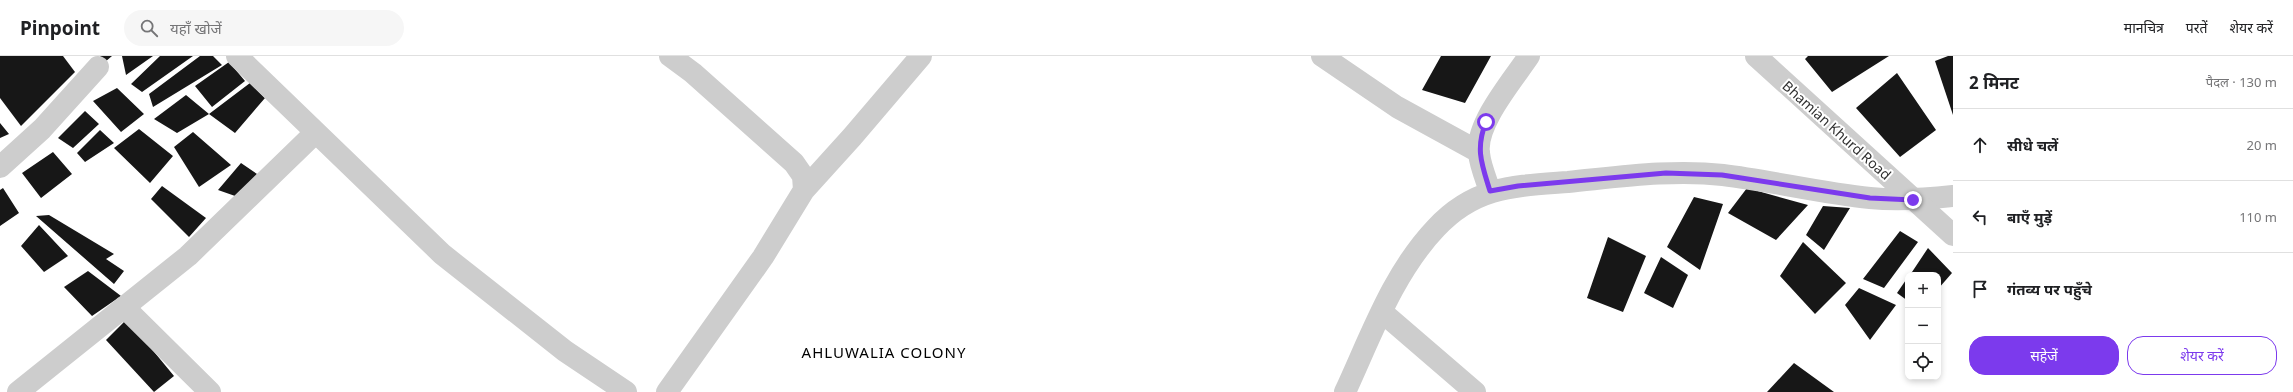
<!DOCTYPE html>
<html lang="hi">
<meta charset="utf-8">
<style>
:root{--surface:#fff;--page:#f6f6f6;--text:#202124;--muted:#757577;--line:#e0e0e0;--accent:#7c3aed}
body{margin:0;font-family:"Noto Sans","Noto Sans Devanagari",sans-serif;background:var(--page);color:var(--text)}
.controls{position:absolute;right:12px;bottom:12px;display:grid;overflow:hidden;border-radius:8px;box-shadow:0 2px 6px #0003}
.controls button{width:36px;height:36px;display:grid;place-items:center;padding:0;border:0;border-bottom:1px solid var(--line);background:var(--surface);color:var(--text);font:20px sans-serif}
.stop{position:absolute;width:12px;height:12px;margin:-9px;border:3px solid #7c3aed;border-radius:50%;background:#fff}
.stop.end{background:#7c3aed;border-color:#fff;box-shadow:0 1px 4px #0008}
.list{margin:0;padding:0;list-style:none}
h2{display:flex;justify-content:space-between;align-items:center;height:52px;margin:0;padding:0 16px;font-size:17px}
h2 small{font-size:13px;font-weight:400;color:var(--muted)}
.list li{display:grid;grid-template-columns:26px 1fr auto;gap:12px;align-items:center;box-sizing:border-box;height:72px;padding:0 16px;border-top:1px solid var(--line)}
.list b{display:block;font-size:15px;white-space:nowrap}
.list em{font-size:13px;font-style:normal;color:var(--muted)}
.actions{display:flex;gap:8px;padding:12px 16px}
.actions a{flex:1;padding:9px 0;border:1px solid var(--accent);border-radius:16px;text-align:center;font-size:14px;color:var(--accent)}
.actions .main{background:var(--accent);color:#fff}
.icon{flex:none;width:22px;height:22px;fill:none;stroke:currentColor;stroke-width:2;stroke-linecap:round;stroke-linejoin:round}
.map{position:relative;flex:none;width:1953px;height:336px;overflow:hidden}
header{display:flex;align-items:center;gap:24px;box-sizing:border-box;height:56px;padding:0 20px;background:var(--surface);border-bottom:1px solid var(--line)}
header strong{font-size:19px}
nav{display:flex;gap:22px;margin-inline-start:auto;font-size:14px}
.search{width:280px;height:36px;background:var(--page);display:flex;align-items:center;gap:10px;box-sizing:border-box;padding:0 14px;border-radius:22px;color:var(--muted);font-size:15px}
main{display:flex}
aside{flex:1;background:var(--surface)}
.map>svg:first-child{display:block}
.building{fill:#171717}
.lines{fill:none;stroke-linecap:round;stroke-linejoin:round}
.minor{stroke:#cdcdcd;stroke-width:22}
.tertiary{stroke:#cdcdcd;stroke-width:22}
.route{stroke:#7c3aed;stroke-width:5}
.labels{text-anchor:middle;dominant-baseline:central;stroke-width:4;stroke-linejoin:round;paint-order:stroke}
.street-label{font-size:14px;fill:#303030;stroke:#fff}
.neighbourhood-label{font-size:15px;letter-spacing:1px;fill:#000;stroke:#fff}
</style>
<header>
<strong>Pinpoint</strong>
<div class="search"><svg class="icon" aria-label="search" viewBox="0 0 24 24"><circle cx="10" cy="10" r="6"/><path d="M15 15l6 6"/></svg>यहाँ खोजें</div>
<nav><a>मानचित्र</a><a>परतें</a><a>शेयर करें</a></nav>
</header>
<main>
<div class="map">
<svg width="1953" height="336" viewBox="0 0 1953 336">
<rect width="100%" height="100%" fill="#fff"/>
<!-- building -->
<path class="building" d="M0,0H63L75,16L21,70L0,42Z
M100,0H112L105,6Z
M122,0H153L126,19Z
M160,0H193L142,36L131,28Z
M200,0H213L222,9L153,51L149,38Z
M1441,0H1491L1465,47L1422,34Z
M1808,0H1889L1832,36L1805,3Z
M1948,0H1953V59L1935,5Z
M229,6L245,25L212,51L195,30Z
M1897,17L1936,74L1900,101L1856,52Z
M250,27L265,42L235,77L209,58Z
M117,32L144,58L121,76L93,45Z
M186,39L209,58L177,77L154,63Z
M85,55L99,68L73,92L58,82Z
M0,67L9,78L0,82Z
M139,73L173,100L150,127L114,92Z
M100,74L114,87L85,106L77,97Z
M193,76L231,109L199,131L174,91Z
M53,96L72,118L41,142L22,117Z
M241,107L257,118L238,141L218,134Z
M162,130L206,162L189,181L151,143Z
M3,132L19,157L0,170V134Z
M1747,132L1808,149L1776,184L1728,157Z
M1694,141L1723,148L1700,214L1667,191Z
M1823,150L1850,152L1824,194L1806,179Z
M49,159L114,198L106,203L124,215L114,228L36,160Z
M39,169L68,200L44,216L21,190Z
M1900,175L1918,186L1884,232L1863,223Z
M1608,181L1646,200L1623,256L1587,242Z
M1803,186L1846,227L1815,258L1780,220Z
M1928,192L1952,217L1938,233V219H1910Z
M1661,201L1688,219L1673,252L1644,237Z
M88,215L121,240L92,260L64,231Z
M1908,221V245L1897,237Z
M1859,232L1896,249L1870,284L1845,249Z
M127,263L174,320L154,336L106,284Z
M1794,307L1834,336H1767Z"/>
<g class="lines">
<!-- minor -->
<path class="minor" d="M237,0L442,198L565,295L626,336
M1322,0L1397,51L1479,96
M0,111L42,73L98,11
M804,134L852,81L921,0
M1490,135C1486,123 1480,109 1479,97C1475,68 1513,24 1529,0
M124,251L210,336
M1382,256L1475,336
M18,336L188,200L315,77
M667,336L763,201L804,134L803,120L794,107L693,17L670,0
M1345,336C1371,280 1393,217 1436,172C1475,130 1515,130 1568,126C1619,121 1672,113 1723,119C1772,125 1821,137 1870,142C1898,145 1925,143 1953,140"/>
<!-- tertiary -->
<path class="tertiary" d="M1756,0L1953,179"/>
</g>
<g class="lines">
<!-- route -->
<path class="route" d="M1486,66C1475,93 1482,109 1490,135L1518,130L1666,117L1722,119L1870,142L1913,144"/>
</g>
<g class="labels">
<!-- street labels -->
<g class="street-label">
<text transform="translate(1837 74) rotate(42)">Bhamian Khurd Road</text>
</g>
<!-- neighbourhood labels -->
<g class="neighbourhood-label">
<text x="884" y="296">AHLUWALIA COLONY</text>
</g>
</g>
</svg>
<div class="controls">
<button>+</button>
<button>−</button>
<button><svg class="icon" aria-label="locate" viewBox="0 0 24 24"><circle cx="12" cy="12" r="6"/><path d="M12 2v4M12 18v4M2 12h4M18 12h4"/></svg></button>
</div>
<div class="stop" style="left:1486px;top:66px"></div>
<div class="stop end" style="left:1913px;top:144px"></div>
</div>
<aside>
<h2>2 मिनट<small>पैदल · 130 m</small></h2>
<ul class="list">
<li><svg class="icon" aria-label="ahead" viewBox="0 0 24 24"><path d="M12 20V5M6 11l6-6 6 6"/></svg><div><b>सीधे चलें</b></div><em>20 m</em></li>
<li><svg class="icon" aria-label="left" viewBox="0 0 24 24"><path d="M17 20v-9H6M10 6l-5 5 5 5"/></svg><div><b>बाएँ मुड़ें</b></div><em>110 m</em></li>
<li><svg class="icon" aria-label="arrive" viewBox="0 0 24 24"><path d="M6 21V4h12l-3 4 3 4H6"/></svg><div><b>गंतव्य पर पहुँचे</b></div></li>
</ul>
<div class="actions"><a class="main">सहेजें</a><a>शेयर करें</a></div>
</aside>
</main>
